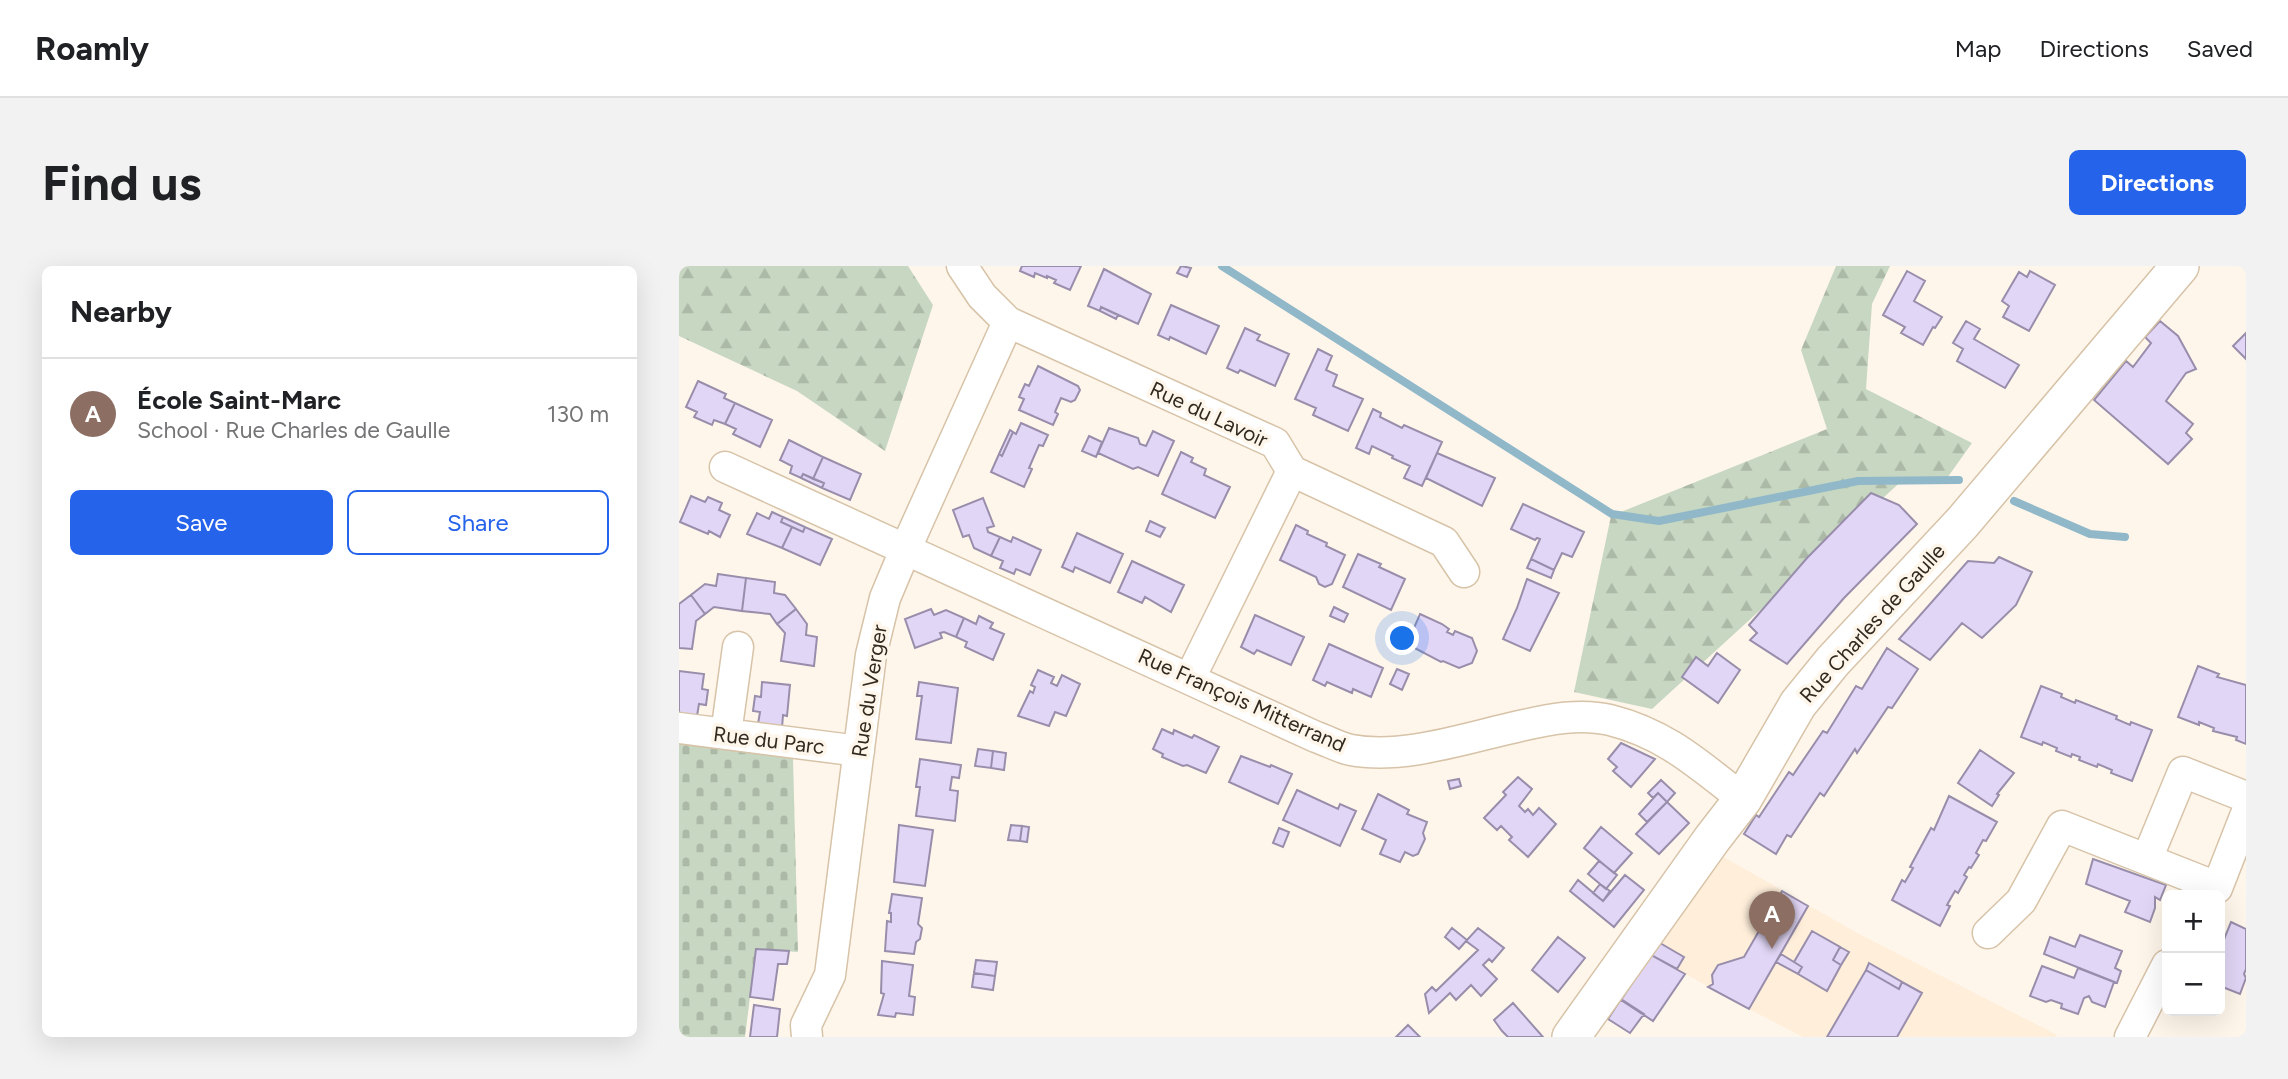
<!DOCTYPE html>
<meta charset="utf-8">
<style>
:root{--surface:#fff;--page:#f2f2f2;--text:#202124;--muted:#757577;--line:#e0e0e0;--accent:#2563eb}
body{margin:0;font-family:Figtree,sans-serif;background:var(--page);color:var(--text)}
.controls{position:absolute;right:21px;bottom:21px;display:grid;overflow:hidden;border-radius:10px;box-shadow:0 7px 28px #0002}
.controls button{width:63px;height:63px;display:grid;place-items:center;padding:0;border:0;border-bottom:2px solid var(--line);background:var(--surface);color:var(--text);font:35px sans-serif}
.you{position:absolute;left:724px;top:373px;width:24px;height:24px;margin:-18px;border:5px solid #fff;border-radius:50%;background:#1a73e8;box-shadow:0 0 0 10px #1a73e833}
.badge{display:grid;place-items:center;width:46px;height:46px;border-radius:50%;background:var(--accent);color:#fff;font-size:23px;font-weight:700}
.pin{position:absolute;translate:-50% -58px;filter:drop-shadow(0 2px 4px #0008)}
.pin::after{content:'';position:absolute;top:37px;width:24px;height:21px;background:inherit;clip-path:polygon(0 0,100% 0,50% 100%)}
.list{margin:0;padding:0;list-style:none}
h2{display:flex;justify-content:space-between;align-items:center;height:91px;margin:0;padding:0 28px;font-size:30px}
h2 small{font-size:23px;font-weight:400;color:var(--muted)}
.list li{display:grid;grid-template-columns:46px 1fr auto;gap:21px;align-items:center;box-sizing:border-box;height:112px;padding:0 28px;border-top:2px solid var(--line)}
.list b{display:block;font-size:26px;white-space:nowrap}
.list p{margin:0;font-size:23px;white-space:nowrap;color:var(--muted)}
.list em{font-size:23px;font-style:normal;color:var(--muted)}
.actions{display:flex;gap:14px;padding:21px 28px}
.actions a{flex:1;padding:16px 0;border:2px solid var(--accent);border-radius:10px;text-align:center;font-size:24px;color:var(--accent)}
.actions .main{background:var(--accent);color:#fff}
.map{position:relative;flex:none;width:1567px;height:771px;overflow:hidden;border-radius:10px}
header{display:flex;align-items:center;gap:42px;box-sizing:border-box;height:98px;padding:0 35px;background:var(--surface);border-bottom:2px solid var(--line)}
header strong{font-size:33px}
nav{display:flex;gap:38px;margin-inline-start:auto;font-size:24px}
.intro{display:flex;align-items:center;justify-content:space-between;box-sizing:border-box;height:168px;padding:0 42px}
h1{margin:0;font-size:49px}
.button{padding:18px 32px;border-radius:10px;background:var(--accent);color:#fff;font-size:24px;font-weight:700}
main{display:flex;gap:42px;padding:0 42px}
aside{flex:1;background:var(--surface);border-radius:10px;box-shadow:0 7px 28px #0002}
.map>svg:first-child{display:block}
.built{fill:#feeeda}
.forest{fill:url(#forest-firs)}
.cemetery{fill:url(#cemetery-stones)}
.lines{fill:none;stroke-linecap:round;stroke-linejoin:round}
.stream{stroke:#91b8c9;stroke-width:8}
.building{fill:#e1d6f5;stroke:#988eab;stroke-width:2}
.minor-casing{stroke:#d7c3a8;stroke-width:33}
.major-casing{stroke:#d7c3a8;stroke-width:40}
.minor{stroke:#fff;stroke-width:30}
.major{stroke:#fff;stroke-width:37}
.labels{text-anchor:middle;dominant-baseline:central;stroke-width:7;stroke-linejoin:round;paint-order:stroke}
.street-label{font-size:21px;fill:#322a1f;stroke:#fff6eb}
</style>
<header>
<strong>Roamly</strong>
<nav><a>Map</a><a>Directions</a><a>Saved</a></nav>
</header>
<div class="intro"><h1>Find us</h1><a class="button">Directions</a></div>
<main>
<aside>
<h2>Nearby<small></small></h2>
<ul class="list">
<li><span class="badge" style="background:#8d6e63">A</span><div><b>École Saint-Marc</b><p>School · Rue Charles de Gaulle</p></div><em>130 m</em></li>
</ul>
<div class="actions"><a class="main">Save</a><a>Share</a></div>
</aside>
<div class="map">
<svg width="1567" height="771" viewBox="0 0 1567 771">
<defs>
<pattern id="forest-firs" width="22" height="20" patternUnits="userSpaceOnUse" patternTransform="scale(1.75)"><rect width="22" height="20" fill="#c7d7c2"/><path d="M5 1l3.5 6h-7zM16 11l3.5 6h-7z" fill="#abb9a6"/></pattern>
<pattern id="cemetery-stones" width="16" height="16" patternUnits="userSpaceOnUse" patternTransform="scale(1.75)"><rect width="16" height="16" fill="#c7d7c2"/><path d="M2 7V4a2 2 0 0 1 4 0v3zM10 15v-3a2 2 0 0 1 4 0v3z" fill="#abb9a6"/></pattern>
</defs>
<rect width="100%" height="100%" fill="#fff6eb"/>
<!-- built -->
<path class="built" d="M1041,589L1182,669L1378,769L1377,771H1124L1070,743L972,689Z"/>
<!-- forest -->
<path class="forest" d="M0,0H229L254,39L206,185L118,125L0,70Z
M1157,0H1211L1193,38L1187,123L1293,177L1266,215L1227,211L973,443L895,426L932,250L1148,163L1122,84Z"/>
<!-- cemetery -->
<path class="cemetery" d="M0,478L114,492L119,686L77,683L66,771H0Z"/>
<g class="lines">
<!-- stream -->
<path class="stream" d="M543,0L933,248L980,255L1179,215L1280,214
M1335,235L1411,268L1446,271"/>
</g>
<!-- building -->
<path class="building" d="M343,0H402L391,24L375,17L377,14L368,10V12L356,7L355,11L341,5Z
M502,0L512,2L508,11L498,7Z
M425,3L472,28L459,58L422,41L421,45L409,40Z
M1228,5L1246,15L1235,35L1263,51L1256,62L1254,61L1244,79L1222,67L1226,61L1204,49Z
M1351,5L1376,19L1350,65L1324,51L1330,40L1323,35L1340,6L1348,11Z
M492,39L540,60L527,88L491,71L490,74L479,69Z
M422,41L439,49L437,53L421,45Z
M1287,55L1301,63L1295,73L1340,99L1326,122L1278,95L1284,83L1274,77Z
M1481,55L1499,70L1517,103L1507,107L1487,135L1514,158L1507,167L1513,173L1489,198L1415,134L1447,95L1454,101L1472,77L1466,71Z
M566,62L581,69L578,74L610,88L596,120L561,104L559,107L548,102Z
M1567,67V93L1554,80Z
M639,83L653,90L647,104L658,109L654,120L684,133L669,165L634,149L637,142L616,133Z
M359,100L399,120L401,124L396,134L392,136L382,132L376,146L379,148L374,159L340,144L345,133L340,131L346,118L350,120Z
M19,115L47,128L45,132L56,137L46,158L35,154L33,159L15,151L18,146L7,141Z
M56,137L93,154L81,181L54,168L57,163L46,158Z
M694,143L702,147L701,151L723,162L725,159L763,176L743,220L725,212L731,200L713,192L714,190L693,180L690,188L677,182Z
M342,157L369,169L364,180L360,179L350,202L353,203L345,221L312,206L320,188L323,190L334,166L337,168Z
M430,162L459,172L461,178L467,180L474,165L495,175L479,210L459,201L454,203L419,187Z
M331,164L334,166L323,190L320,188Z
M410,170L423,176L417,191L403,185Z
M110,174L144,191L134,213L124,208L122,212L111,207L113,200L101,194Z
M502,186L514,192L512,196L527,203L525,209L551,221L536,252L483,228Z
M758,187L816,212L803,240L747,212Z
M144,191L182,208L171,234L143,222L145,217L134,213Z
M124,208L145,217L143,222L122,212Z
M1192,227L1220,239L1238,258L1165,332L1108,398L1071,374L1078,367L1070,359L1128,292Z
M12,230L26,236L29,231L43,237L40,244L51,249L41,271L30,265L29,268L1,256Z
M304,232L315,260L308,262L309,266L321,271L312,290L295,282L290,269L284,271L274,244Z
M844,238L905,266L893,291L883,287L875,304L852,293L861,273L858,272L856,274L832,263Z
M93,246L104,251L102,256L113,261L103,282L68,268L78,247L90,253Z
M104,251L126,261L124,266L102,256Z
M471,255L486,262L481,271L467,265Z
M617,259L629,265L628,268L648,277L647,280L666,289L653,318L646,321L640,318L637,311L601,294Z
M113,261L124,266L126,261L153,273L141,299L103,282Z
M398,267L444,288L431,317L396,301L394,306L383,301Z
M321,271L332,276L334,271L362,284L351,309L337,303L335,308L321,302L324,295L312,290Z
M679,288L702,298L700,301L726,313L712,344L664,321Z
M1320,291L1353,306L1337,339L1303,372L1283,357L1251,394L1220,373L1289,295L1315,297Z
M852,293L875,304L872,312L848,302Z
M453,295L505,319L492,346L466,331L463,337L439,326Z
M39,308L67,312L63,345L35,341L26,348L12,329L26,318L37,320Z
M67,312L96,316L95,327L106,329L117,343L98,358L91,348L63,345Z
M848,313L880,327L851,385L824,373L838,342Z
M12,329L26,348L17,355L13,383L0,382V338Z
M655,341L669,348L665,356L651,350Z
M117,343L128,358L127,369L138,371L135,400L102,395L106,367L98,358Z
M252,343L255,349L267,344L285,352L277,371L265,366L261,367L263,372L236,382L226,353Z
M741,348L763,358L770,363L768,366L774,369L776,365L793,372L798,385L793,397L780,402L764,395L762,396L728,378Z
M576,349L625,371L612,399L578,384L575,388L562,381Z
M300,350L314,357L311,362L325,368L314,394L286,381L288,376L277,371L285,352L297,358Z
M650,378L704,402L692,431L674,423L673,427L648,416L646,420L634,414Z
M1208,382L1239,403L1213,442L1209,441L1178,487L1176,483L1145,530L1141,527L1112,571L1108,569L1097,588L1065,568L1077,549L1080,551L1110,506L1114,509L1144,465L1148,467L1177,420L1183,423Z
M1038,387L1061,404L1039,437L1003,411L1017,391L1029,400Z
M1519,400L1540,408L1538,411L1567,419V478L1557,474L1558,471L1534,465L1535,462L1520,456V459L1499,451Z
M718,403L730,408L723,424L711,418Z
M359,404L375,411L372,417L378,420L383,409L401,418L387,450L376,446L370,460L339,450L351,425L354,427L356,421L352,419Z
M0,405L25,408L23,423L29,424L27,439L20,438L18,450L0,448Z
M83,416L111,419L108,450L104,449L103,462L79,458L81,446L74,445L76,430L82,431Z
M240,416L279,422L272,477L237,473L243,430H238Z
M1362,420L1383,428L1382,431L1396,437L1397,434L1438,450L1437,453L1451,459L1452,456L1473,464L1453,515L1432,507L1433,504L1419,498L1418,501L1400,494L1401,491L1393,488L1392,491L1377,485L1378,482L1364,476L1363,479L1342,471Z
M483,463L494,468L495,464L513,472L515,469L540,481L527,507L508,499L504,500L483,491L484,488L474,483Z
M942,477L976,493L952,521L934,505L938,501L929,493Z
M299,483L314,485L312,502L296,500Z
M1301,484L1335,507L1318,528L1320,529L1313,540L1279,517Z
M314,485L327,487L325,504L312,502Z
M562,490L591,501L592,499L613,508L599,538L550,516Z
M241,493L282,499L280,512L273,511L271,524L279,525L276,555L237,550L241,521H237Z
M839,511L853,523L840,540L846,546L849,543L854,549L860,542L877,558L849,591L830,574L833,571L822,560L818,564L805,552L827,529L824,526Z
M780,513L782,520L771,523L769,515Z
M982,514L996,527L988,536L979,527L974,532L969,527Z
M618,524L659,543L661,538L677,545L661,580L604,554Z
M979,527L988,536L968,556L960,548Z
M699,528L730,544L728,548L748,556L744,567L746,573L739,588L734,590L726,586L721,596L701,588L707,574L683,563Z
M1270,530L1318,556L1307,575L1304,574L1297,587L1300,589L1292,602L1290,601L1285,609L1288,611L1279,627L1276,625L1268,639L1271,640L1261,660L1213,634L1223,614L1226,616L1234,602L1231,601L1252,562L1255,564Z
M988,536L1010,557L980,588L957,568Z
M220,559L254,564L246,620L215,616Z
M332,559L343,560L341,575L329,574Z
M343,560L350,561L348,576L341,575Z
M922,561L953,587L935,607L905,582Z
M600,562L610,566L604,581L594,577Z
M1414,593L1487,619L1481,634L1476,631V642L1471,656L1446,646L1451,635L1407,618Z
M920,595L938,609L927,623L909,608Z
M946,609L965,624L935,661L891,625L899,614L924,635Z
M921,618L931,625L924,635L914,627Z
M1103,625L1129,640L1070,743L1029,721L1034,718L1033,709L1039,699L1065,691Z
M213,628L243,632L239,658L243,662L241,673L237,676L235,688L206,685L208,655L212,656V647H210Z
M1552,656L1567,663V703L1565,708L1567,712L1561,728L1541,720V683Z
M773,662L788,674L780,683L766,671Z
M799,662L825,682L813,696L810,693L804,699L818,713L802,730L792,719L777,734L771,727L750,747L746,728L753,721L757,725L799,684L787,675Z
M1133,665L1161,681L1154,694L1162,699L1148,725L1119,708L1123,701L1115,696Z
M1401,669L1443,685L1436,702L1442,705L1438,717L1365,688L1371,671L1396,681Z
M879,671L906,692L879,726L853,704Z
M981,677L1005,691L998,703L972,689Z
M1161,681L1170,686L1162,699L1154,694Z
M77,683L110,685L108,698H99L94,734L71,731Z
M1102,688L1123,701L1119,708L1097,696Z
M972,689L1006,708L974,755L942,734Z
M297,694L318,696L316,710L295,707Z
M203,695L234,699L230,730L236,731L234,749L217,747L216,751L199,749L205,728L202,727Z
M1190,697L1223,716L1220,723L1187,704Z
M1363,700L1395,712L1399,702L1435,716L1426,741L1413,736L1410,730L1405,732L1399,748L1382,742L1383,738L1372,734L1367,736L1351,730Z
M1187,704L1220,723L1223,716L1243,727L1218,771H1148Z
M295,707L316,710L314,724L293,721Z
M942,733L965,748L951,767L929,753Z
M834,737L864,771H829L823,765L815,754Z
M75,739L101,743L98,771H71Z
M729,759L741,771H717Z"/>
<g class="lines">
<defs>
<path id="minor" d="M283,0L303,30L329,56L596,177L613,205L511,412
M46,201L637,471C649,475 661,482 672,484C725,494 790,471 841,460C871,453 902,447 931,454C987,468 1020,499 1064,533
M613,205L765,276L785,306
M0,462L180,485
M47,468L59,381
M1468,593L1504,506L1567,531
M1530,618L1538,622L1567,548
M1309,667L1342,635L1383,560L1530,618L1524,629
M128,771L127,759L151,709L192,389L206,332L227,282L329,56
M1451,771L1488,699"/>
<path id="major" d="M892,771L1033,573L1064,533L1119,438L1154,395L1283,257L1501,0"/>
</defs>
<!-- minor casing -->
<use href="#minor" class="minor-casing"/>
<!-- major casing -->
<use href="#major" class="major-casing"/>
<!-- minor -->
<use href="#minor" class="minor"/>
<!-- major -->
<use href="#major" class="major"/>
</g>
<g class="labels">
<!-- street labels -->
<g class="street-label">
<text transform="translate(530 148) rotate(25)">Rue du Lavoir</text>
<text transform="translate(1193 357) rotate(-48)">Rue Charles de Gaulle</text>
<text transform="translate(190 425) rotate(-81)">Rue du Verger</text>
<text transform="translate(563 434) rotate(24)">Rue François Mitterrand</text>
<text transform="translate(90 474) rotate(7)">Rue du Parc</text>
</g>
</g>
</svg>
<div class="controls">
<button>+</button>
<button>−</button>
</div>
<div class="you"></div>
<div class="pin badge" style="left:1093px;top:683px;background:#8d6e63">A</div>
</div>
</main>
